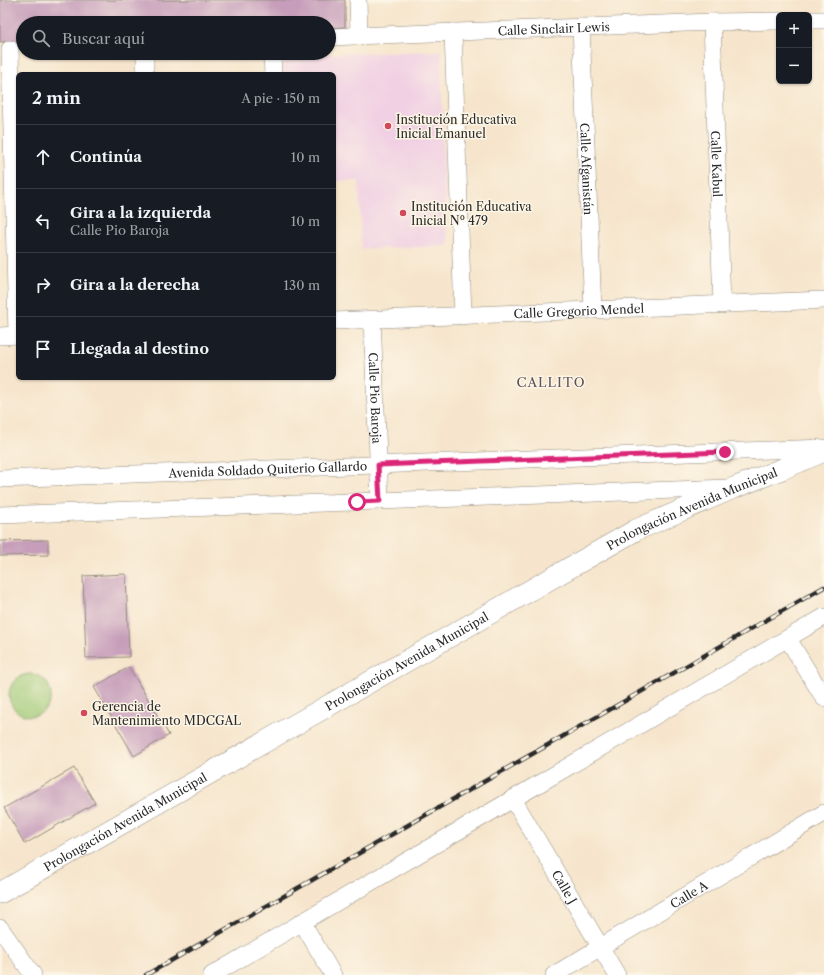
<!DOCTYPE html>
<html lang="es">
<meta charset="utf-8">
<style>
:root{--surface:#171b24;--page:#20242c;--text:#f1f3f6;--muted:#9ea1a6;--line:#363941}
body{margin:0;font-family:"Libre Caslon Text",serif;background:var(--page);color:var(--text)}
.controls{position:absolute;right:12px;top:12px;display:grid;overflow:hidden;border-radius:6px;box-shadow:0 1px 3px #0004}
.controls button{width:36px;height:36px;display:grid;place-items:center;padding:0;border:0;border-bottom:1px solid var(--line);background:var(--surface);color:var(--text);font:20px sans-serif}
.stop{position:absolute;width:12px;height:12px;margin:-9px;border:3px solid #db2777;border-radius:50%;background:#fff}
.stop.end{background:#db2777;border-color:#fff;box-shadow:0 1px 4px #0008}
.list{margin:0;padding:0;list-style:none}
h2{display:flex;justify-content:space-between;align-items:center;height:52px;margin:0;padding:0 16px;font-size:17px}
h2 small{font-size:13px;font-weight:400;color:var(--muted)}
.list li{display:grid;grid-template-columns:26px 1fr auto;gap:12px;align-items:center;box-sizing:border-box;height:64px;padding:0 16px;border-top:1px solid var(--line)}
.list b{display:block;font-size:15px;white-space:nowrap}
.list p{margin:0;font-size:13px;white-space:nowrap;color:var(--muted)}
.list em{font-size:13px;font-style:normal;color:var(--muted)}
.icon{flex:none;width:22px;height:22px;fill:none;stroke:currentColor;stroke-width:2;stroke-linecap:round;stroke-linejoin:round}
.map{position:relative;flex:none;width:824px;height:975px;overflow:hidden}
.search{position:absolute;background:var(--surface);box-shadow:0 1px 3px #0004;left:16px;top:16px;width:320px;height:44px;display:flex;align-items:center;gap:10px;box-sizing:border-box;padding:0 14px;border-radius:22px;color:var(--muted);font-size:15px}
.panel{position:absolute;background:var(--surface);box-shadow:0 1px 3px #0004;left:16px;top:72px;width:320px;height:308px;border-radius:6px}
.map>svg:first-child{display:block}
.built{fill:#f1d0e3}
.green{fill:#a0ca77;stroke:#667a51}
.building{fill:#c69dba}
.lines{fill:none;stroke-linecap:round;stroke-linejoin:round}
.minor-casing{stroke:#90887c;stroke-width:18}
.major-casing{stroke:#90887c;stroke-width:22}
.minor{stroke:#fff;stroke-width:17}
.major{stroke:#fff;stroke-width:21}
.rail-casing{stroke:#2b2b2b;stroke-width:4.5}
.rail{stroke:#fcf5e5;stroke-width:3;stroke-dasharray:9;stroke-linecap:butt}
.route{stroke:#db2777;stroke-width:5}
.poi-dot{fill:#d1495b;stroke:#fcf5e5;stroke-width:1.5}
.labels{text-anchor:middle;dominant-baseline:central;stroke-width:3;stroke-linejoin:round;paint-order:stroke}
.street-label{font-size:12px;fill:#2b2b2b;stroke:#fcf5e5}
.poi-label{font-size:12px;fill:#2b2b2b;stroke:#fcf5e5;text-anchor:start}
.neighbourhood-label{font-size:13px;letter-spacing:1px;fill:#61535d;stroke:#fcf5e5}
</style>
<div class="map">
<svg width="824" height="975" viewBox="0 0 824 975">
<rect width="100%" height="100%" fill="#fcf5e5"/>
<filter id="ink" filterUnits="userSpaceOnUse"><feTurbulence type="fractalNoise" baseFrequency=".025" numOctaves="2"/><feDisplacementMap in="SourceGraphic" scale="8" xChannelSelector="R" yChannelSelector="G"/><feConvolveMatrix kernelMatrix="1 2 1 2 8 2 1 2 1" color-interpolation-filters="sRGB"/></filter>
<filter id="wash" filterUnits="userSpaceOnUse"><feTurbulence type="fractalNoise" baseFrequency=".012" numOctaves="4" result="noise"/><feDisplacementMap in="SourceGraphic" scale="16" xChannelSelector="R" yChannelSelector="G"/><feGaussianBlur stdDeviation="0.9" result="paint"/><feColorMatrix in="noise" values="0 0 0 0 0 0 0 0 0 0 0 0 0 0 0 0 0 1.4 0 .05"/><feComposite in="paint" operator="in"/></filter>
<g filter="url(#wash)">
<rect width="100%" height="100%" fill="#f6e5cc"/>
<!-- built -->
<path class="built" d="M441,51L444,178L448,246L361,249L359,181H334V74H284L283,55Z"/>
<!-- green -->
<path class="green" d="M9 695a21 21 0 1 1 42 0a21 21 0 1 1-42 0Z"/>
<g id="blocks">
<!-- building -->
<path class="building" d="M0,0H345V27L329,28V23H23V41L0,42Z
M48,540V555L0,556V541Z
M126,574L129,657L86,658L83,576Z
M129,667L169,735L134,756L94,687Z
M74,768L95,803L25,844L4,808Z"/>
</g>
</g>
<g filter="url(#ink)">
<use href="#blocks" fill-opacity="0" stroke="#90887c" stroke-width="1"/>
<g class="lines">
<defs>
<g id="minor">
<path d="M358,0L359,36"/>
<path d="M809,20H824"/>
<path id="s1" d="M712,22L722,305"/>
<path id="s2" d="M581,27L593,310"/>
<path d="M453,32L463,316"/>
<path id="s3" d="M329,37L712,22L779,21"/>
<path d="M10,49L17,335"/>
<path d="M145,53V74"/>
<path d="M272,53L273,74"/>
<path id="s4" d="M372,320L380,501"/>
<path id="s5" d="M334,321L824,300"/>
<path d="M0,336L18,335"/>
<path id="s6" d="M0,479L824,448"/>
<path d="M0,515L729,488"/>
<path d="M788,639L824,698"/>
<path id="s7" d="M513,799L617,975"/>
<path d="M302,922L333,975"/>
<path d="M0,928L33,975"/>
<path d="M212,975L824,617"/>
<path id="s8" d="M554,975L824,813"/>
</g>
<g id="major">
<path id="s9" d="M0,893L636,530L736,487L782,469L824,451"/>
</g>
</defs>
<!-- minor casing -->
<use href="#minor" class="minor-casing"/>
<!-- major casing -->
<use href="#major" class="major-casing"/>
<!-- minor -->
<use href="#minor" class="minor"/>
<!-- major -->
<use href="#major" class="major"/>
<defs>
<path id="rail" d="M146,975L824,587"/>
</defs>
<!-- rail casing -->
<use href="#rail" class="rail-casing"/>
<!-- rail -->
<use href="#rail" class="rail"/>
</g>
</g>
<g class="lines" filter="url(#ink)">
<!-- route -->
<path class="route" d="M357,502L380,501L378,465L725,452"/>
</g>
<!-- markers -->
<g class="poi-dot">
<circle cx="388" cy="126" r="4"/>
<circle cx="403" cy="213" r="4"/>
<circle cx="84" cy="713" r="4"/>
</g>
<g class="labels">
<!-- street labels -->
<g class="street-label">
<text stroke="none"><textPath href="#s3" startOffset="225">Calle Sinclair Lewis</textPath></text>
<text stroke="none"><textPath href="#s1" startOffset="142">Calle Kabul</textPath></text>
<text stroke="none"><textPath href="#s2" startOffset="142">Calle Afganistán</textPath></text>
<text stroke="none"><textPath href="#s5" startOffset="245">Calle Gregorio Mendel</textPath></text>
<text stroke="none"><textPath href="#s4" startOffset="78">Calle Pio Baroja</textPath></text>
<text stroke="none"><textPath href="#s6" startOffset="268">Avenida Soldado Quiterio Gallardo</textPath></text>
<text stroke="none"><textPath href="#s9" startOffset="792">Prolongación Avenida Municipal</textPath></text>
<text stroke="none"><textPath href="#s9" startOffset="468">Prolongación Avenida Municipal</textPath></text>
<text stroke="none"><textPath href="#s9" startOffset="144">Prolongación Avenida Municipal</textPath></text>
<text stroke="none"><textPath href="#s7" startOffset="102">Calle J</textPath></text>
<text stroke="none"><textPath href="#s8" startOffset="157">Calle A</textPath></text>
</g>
<!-- poi labels -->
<g class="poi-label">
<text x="396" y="119">Institución Educativa<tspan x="396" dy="14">Inicial Emanuel</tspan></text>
<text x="411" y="206">Institución Educativa<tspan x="411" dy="14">Inicial Nº 479</tspan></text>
<text x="92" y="706">Gerencia de<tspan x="92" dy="14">Mantenimiento MDCGAL</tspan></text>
</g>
<!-- neighbourhood labels -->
<g class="neighbourhood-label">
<text x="551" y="382">CALLITO</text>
</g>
</g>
</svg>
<div class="controls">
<button>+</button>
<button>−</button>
</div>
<div class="stop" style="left:357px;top:502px"></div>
<div class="stop end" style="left:725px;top:452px"></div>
<div class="search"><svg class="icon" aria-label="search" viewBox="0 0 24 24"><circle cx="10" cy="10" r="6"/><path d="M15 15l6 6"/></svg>Buscar aquí</div>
<section class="panel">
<h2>2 min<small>A pie · 150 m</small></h2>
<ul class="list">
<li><svg class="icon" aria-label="ahead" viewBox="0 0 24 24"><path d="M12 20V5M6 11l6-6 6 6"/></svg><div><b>Continúa</b></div><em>10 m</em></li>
<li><svg class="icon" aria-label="left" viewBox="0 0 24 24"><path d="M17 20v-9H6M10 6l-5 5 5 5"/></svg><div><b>Gira a la izquierda</b><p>Calle Pio Baroja</p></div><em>10 m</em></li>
<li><svg class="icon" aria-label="right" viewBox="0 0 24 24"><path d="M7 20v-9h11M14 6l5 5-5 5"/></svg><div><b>Gira a la derecha</b></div><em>130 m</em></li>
<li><svg class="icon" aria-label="arrive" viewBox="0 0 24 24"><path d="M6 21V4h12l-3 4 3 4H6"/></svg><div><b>Llegada al destino</b></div></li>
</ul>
</section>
</div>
